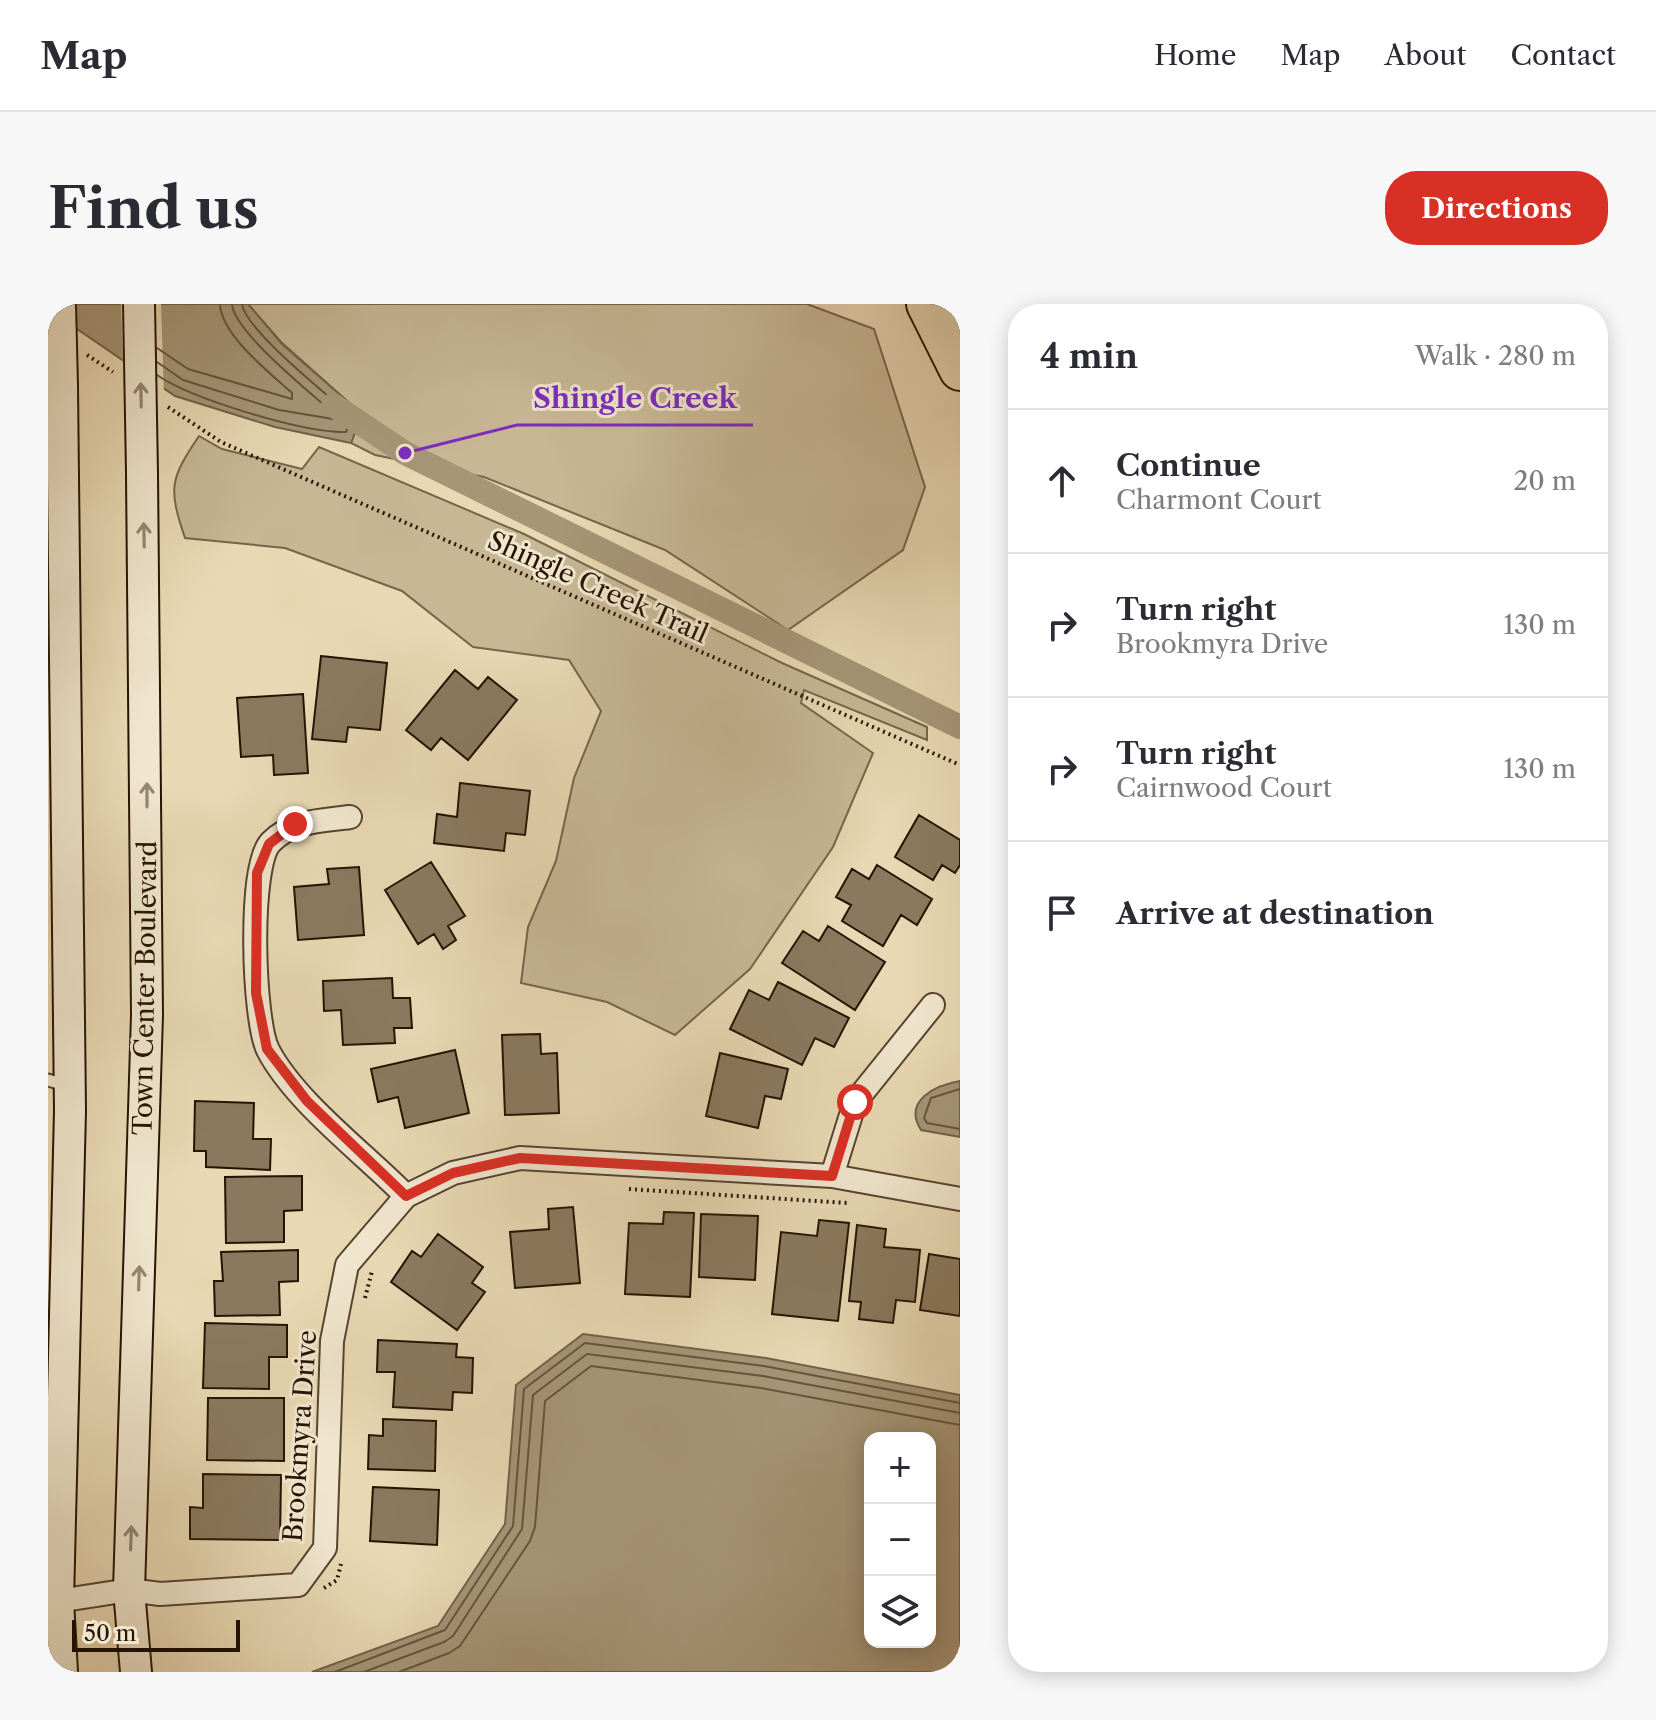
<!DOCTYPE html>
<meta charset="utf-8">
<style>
:root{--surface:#fff;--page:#f7f7f7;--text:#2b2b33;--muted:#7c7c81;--line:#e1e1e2;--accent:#d93025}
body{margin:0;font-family:"Libre Caslon Text",serif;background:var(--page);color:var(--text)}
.controls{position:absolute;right:24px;bottom:24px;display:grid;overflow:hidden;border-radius:16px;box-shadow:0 4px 20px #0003}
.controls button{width:72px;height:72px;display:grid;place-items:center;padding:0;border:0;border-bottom:2px solid var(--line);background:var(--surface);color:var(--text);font:40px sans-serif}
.scale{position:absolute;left:24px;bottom:20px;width:168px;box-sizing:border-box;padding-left:8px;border:4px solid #261303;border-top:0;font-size:22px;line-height:28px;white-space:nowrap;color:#261303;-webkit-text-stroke:6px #f0e6ce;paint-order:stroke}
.stop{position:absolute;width:24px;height:24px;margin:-18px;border:6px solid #d93025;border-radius:50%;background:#fff}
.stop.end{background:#d93025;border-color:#fff;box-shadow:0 2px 8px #0008}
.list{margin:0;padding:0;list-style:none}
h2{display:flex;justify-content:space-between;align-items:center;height:104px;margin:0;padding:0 32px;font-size:34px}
h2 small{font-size:26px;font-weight:400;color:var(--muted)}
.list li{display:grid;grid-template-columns:52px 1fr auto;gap:24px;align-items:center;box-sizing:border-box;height:144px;padding:0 32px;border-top:2px solid var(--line)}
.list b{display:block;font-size:30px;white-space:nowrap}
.list p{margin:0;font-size:26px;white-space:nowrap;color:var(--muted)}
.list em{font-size:26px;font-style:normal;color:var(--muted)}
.icon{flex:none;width:44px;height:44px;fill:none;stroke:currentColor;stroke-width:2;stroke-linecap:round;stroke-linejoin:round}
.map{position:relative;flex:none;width:912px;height:1368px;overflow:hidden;border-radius:32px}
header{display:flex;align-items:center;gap:48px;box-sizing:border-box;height:112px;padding:0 40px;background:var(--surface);border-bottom:2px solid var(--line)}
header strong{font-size:38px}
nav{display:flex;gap:44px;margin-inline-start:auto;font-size:28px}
.intro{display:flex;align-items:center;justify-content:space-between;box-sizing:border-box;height:192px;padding:0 48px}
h1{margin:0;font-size:56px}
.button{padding:20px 36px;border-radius:32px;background:var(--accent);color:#fff;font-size:28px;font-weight:700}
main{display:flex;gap:48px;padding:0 48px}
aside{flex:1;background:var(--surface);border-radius:32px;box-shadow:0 4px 20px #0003}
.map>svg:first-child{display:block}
.green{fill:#c7b795;stroke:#76654c;stroke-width:2}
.water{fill:#a69577;stroke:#736149;stroke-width:2;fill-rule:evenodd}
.pier{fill:#e8d8b3}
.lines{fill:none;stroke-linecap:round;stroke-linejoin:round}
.shore{stroke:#66543d;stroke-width:2}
.canal{stroke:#a69577;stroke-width:24}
.building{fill:#8b795f;stroke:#261303;stroke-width:2}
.lane-casing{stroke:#56442f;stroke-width:15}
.street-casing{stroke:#56442f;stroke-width:26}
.secondary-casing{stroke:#261303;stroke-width:34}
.highway-casing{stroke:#261303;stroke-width:44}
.path{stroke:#261303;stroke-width:4;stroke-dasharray:2 4;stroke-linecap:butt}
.lane{stroke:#f0e6ce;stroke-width:11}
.street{stroke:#f0e6ce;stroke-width:22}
.secondary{stroke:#f0e6ce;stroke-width:30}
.highway{stroke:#e8d8b3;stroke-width:40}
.secondary-bridge-casing{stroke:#261303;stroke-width:34;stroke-linecap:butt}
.secondary-bridge{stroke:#f0e6ce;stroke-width:30}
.oneway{stroke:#958773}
.route{stroke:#d93025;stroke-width:10}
.labels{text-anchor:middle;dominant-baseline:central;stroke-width:6;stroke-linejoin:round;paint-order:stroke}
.street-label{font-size:26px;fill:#261303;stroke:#f0e6ce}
.leader{fill:none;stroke:#7b2cbf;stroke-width:3}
.callout-dot{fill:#7b2cbf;stroke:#f0e6ce;stroke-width:3}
.callout-label{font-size:28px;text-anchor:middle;font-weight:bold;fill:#7b2cbf;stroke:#f0e6ce;stroke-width:6;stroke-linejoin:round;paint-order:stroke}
</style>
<header>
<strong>Map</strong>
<nav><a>Home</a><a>Map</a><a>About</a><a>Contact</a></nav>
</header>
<div class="intro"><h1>Find us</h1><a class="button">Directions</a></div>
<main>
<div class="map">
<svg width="912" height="1368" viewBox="0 0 912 1368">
<rect width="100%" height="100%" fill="#e8d8b3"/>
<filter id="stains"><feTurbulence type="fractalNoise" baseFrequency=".0025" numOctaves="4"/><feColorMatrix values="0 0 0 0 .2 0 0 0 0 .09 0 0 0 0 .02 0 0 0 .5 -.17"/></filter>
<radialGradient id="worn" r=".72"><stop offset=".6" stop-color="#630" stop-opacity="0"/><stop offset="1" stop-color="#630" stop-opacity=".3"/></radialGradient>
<!-- green -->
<path class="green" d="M200,0H759L826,25L877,183L855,246L740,326L617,246L436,173L327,151L303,139L311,118L306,103L233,38Z
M151,132L174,145L254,165L271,143L476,230L734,359L879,423V436L756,386L753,399L825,449L785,543L702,665L627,731L559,698L473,679L480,623L508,557L526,474L553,407L521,356L425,343L354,287L237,244L137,234C120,184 122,175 151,132Z"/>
<!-- water -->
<path class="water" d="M0,0H200L234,40L306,103L311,118L303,139L227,123L127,92L0,5Z
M912,777V833L873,826C854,796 889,781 912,777Z
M535,1030L718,1054L912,1091V1368H264L390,1322L457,1220L468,1081ZM822,1134H882V1338H822Z"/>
<!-- pier -->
<path class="pier" d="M73,0H113L116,90L75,61Z"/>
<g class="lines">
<!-- shore -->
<path class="shore" d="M109,44L140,65L244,95V89C222,69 173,31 172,0
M109,58L135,76L231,106L285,115V109C263,89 186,28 184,0
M109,71C144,95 255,129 298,128L302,118L299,108C277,89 197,25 194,0
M912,785L883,794L876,814L879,819L912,825
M287,1368L397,1326L465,1222L476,1085L537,1039L716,1062L912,1099
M316,1368L396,1338L405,1332L474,1225L485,1091L539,1050L715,1072L912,1109
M351,1368L401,1349L412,1342L482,1237L487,1223L497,1097L543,1062L713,1084L912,1121"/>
<!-- canal -->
<path class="canal" d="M285,101L357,149L912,423"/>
</g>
<!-- building -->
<path class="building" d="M273,352L339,359L332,426L300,423L298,438L264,435Z
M407,366L430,385L440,373L469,396L420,456L393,434L383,446L358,426Z
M255,390L260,469L226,471L225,451L193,453L189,394Z
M412,479L482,487L477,531L458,529L456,547L386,539L389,510L409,513Z
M871,511L912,536V561L907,569L894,561L885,576L847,553Z
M383,558L417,612L400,622L408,636L395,645L386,630L370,640L337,586Z
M829,561L884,595L869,621L853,611L835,642L794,617L803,601L788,593L804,565L821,575Z
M311,563L316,631L250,636L246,583L281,580L279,565Z
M780,622L837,658L807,706L734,659L755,627L771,637Z
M344,674L345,694H362L364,724H346L347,739L295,741L293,706L276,707L275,677Z
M730,678L801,714L786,743L767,734L754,761L682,725L701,686L721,696Z
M492,730L493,750L509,749L511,809L457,811L454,731Z
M407,746L421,809L357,824L350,793L330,798L323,765Z
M672,749L740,765L733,795L717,792L710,824L658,812Z
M147,797L206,799L205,835H223L222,866L158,863V847H146Z
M254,872V906L236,907V938L178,939L177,873Z
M525,903L532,979L467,984L462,928L501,925L500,905Z
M616,908L646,909L642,993L577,990L581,919L615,920Z
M653,910L710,912L707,976L651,973Z
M771,916L801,919L790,1017L724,1010L733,928L769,932Z
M809,921L838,925L836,943L872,946L867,998L848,996L845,1019L811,1015L813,998L801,997Z
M390,930L435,963L424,979L437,988L409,1026L343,978L364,947L373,953Z
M250,946V977L231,978L232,1011L167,1012L166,977H175L173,948Z
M881,950L912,955V1012L872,1006Z
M157,1019L239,1021V1053H221V1085L155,1084Z
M330,1036L409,1040L408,1053L425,1054L424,1089L405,1088L404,1106L345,1103L347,1068H329Z
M160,1094H236V1157L159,1156Z
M335,1115L388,1117L387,1167L320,1165L321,1131L335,1132Z
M155,1170L233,1171L232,1236L142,1235V1203L155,1204Z
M325,1183L391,1186L389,1241L322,1237Z"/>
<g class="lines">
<defs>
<path id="lane" d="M0,776L21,782"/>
<path id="street" d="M302,513C273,517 245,516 223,538C200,561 205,716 220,746C247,798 317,850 358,892
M784,872L807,798L885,701
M10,1297L81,1286L112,1290L250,1281L277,1244L284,1037L299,961L358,892L405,869L472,854L784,872L912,895"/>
<path id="secondary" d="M14,1368L10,1297L22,807L14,82
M88,1368L81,1286L99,711L94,169"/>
<path id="highway" d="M879,0L912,66"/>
</defs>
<!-- lane casing -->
<use href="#lane" class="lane-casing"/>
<!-- street casing -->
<use href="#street" class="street-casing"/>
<!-- secondary casing -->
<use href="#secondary" class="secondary-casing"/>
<!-- highway casing -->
<use href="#highway" class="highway-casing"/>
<!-- path -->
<path class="path" d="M39,51L65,68
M120,103L173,138L912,461
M581,885L799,899
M317,994L324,967
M276,1284L289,1276L293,1260"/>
<!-- lane -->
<use href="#lane" class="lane"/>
<!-- street -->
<use href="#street" class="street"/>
<!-- secondary -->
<use href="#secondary" class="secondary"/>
<!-- highway -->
<use href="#highway" class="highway"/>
<defs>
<path id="secondary-bridge" d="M12,0L14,82
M91,0L94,169"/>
</defs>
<!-- secondary-bridge casing -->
<use href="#secondary-bridge" class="secondary-bridge-casing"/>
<!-- secondary-bridge -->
<use href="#secondary-bridge" class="secondary-bridge"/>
</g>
<!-- one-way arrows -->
<defs><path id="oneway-shaft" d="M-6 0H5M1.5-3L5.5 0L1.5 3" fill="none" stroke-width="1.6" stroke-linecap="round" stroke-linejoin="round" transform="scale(2)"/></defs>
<g class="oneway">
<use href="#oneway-shaft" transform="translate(93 91) rotate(-91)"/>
<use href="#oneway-shaft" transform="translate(96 231) rotate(-91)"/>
<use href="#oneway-shaft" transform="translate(99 491) rotate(-90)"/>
<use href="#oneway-shaft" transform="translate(91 974) rotate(-88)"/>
<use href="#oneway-shaft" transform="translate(83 1234) rotate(-88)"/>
</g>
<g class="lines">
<!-- route -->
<path class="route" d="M247,520L221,540L209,569L208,689L219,745L259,797L358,892L405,869L472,854L784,872L807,798"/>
</g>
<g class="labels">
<!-- street labels -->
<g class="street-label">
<text transform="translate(550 283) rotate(24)">Shingle Creek Trail</text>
<text transform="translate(97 684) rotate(-89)">Town Center Boulevard</text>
<text transform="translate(252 1132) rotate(-86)">Brookmyra Drive</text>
</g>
</g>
<!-- callouts -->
<path class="leader" d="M357 149L469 121H705"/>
<circle class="callout-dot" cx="357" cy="149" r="8"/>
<g class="callout-label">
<text x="587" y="104">Shingle Creek</text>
</g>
<rect width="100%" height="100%" filter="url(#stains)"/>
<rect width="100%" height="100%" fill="url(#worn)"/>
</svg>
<div class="controls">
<button>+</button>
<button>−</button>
<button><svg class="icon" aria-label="layers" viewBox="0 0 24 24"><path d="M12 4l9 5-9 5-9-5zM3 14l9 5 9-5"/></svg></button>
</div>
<div class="scale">50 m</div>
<div class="stop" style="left:807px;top:798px"></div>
<div class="stop end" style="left:247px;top:520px"></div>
</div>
<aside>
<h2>4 min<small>Walk · 280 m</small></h2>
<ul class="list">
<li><svg class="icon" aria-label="ahead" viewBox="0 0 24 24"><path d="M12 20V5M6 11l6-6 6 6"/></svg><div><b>Continue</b><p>Charmont Court</p></div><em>20 m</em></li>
<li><svg class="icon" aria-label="right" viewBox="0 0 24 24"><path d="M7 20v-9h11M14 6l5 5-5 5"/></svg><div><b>Turn right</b><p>Brookmyra Drive</p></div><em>130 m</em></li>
<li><svg class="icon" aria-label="right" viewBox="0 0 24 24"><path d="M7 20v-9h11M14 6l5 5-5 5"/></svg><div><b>Turn right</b><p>Cairnwood Court</p></div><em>130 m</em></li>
<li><svg class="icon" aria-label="arrive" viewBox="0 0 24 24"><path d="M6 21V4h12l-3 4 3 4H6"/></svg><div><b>Arrive at destination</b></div></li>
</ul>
</aside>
</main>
